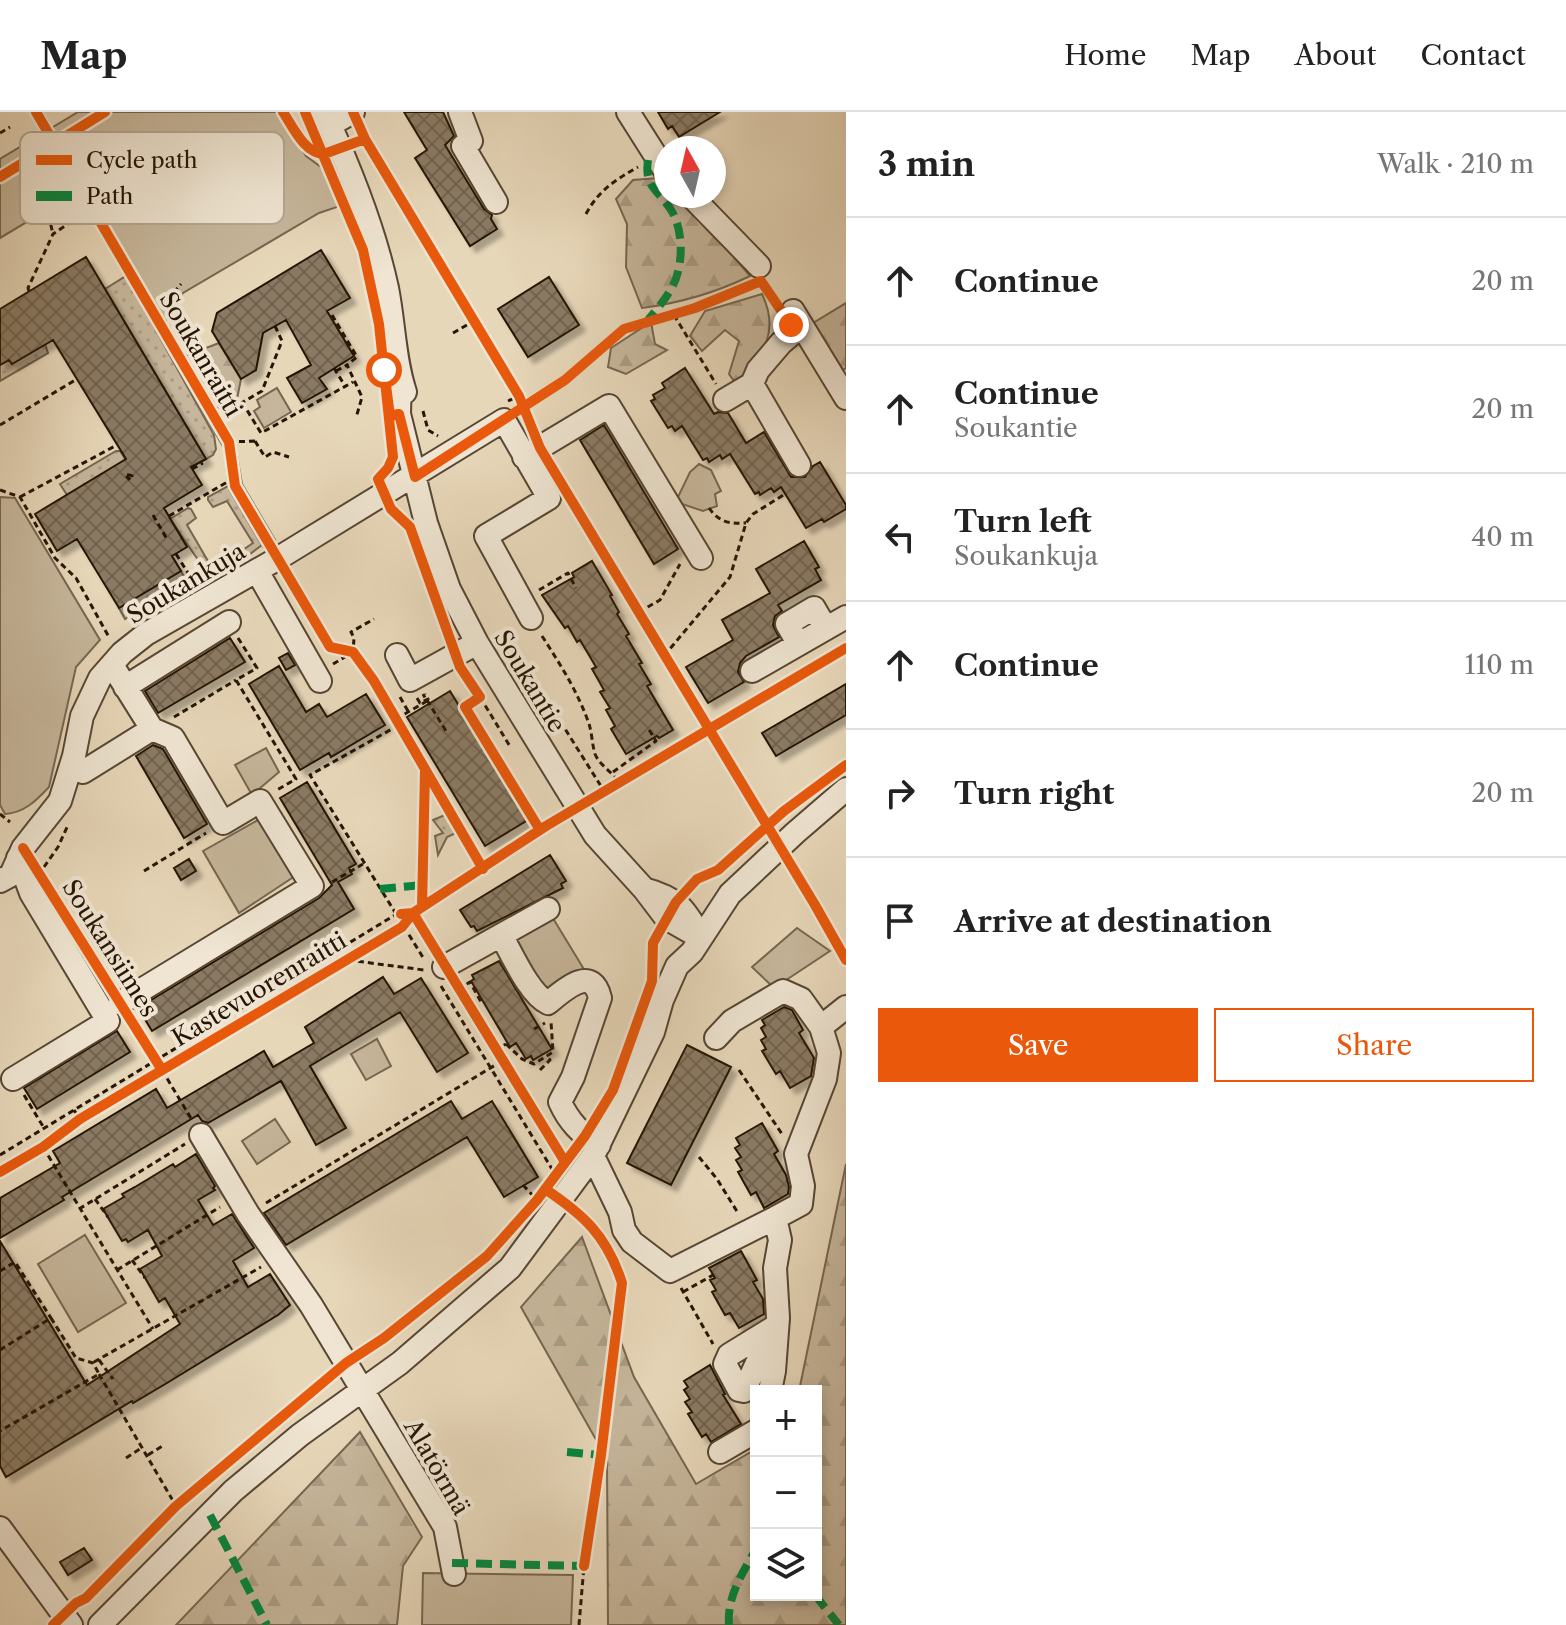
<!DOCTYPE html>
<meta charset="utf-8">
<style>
:root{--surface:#fff;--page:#f2f2f2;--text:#222;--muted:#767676;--line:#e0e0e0;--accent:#ea580c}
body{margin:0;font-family:"Libre Caslon Text",serif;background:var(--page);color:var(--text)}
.controls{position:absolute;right:24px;bottom:24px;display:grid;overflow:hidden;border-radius:0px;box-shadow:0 4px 12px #0003}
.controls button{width:72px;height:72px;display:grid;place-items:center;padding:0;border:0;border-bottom:2px solid var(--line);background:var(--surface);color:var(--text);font:40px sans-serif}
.compass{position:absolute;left:654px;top:24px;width:72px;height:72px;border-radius:50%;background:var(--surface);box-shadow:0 4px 12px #0003;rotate:352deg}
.stop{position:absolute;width:24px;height:24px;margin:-18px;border:6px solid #ea580c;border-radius:50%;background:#fff}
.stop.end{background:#ea580c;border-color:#fff;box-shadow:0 2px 8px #0008}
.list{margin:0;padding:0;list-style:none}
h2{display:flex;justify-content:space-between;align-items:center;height:104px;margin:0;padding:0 32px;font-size:34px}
h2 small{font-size:26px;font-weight:400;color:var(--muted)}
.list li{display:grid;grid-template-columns:52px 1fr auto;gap:24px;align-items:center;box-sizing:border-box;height:128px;padding:0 32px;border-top:2px solid var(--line)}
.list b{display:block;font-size:30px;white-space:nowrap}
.list p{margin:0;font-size:26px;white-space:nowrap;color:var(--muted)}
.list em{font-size:26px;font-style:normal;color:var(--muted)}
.actions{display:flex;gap:16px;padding:24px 32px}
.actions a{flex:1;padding:18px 0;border:2px solid var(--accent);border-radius:0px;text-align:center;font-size:28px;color:var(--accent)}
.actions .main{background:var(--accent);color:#fff}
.icon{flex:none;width:44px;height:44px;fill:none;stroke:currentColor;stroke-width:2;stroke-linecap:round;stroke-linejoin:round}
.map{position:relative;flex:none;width:846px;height:1513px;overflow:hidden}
header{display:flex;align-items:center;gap:48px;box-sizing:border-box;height:112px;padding:0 40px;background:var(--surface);border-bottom:2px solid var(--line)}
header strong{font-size:38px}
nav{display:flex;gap:44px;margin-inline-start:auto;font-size:28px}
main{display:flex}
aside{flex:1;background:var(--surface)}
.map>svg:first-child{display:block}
.grass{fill:url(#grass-dots);stroke:#766650;stroke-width:2}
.forest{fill:url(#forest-firs);stroke:#766650;stroke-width:2}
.green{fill:#c6b69b;stroke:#766650;stroke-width:2}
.building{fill:url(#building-cross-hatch);stroke:#261506;stroke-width:2;filter:url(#shadow)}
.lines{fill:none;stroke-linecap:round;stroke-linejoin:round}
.minor-casing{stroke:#564633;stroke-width:26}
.path{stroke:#261506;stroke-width:3;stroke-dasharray:6 4;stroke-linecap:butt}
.minor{stroke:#efe5d2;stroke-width:22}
.quiet{stroke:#00873e;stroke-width:8;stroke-dasharray:16 8;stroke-linecap:butt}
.cycleway-casing{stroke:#efe5d2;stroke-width:15}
.cycleway{stroke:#e8590c;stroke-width:10}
.route{stroke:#ea580c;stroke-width:10}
.labels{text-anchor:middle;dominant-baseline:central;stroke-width:8;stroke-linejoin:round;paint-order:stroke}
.street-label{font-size:24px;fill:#261506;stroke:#efe5d2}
.key{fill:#efe5d2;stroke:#b3a795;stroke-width:2}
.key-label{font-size:22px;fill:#261506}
</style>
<header>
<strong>Map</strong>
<nav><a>Home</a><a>Map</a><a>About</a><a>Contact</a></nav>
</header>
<main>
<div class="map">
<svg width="846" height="1513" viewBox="0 0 846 1513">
<defs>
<pattern id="grass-dots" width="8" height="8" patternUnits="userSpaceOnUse" patternTransform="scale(2)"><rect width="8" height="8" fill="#c6b69b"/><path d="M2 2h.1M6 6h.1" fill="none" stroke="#aa9c84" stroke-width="1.8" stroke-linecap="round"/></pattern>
<pattern id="forest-firs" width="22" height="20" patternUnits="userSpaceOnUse" patternTransform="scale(2)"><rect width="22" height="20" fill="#c6b69b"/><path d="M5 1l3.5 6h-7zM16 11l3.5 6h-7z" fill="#aa9c84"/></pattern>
<pattern id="building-cross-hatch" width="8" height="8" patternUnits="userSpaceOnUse" patternTransform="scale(2)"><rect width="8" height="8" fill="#8a7a63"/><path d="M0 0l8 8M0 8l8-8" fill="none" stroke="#716350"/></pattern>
<filter id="shadow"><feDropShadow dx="6" dy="6" stdDeviation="2" flood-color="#0004"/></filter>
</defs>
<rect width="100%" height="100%" fill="#e7d7b9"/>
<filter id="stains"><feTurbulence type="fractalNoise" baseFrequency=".0025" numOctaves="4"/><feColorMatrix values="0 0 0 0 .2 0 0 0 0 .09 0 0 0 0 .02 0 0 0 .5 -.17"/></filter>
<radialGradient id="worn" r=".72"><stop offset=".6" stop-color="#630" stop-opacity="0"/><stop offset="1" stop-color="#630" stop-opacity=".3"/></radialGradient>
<!-- grass -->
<path class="grass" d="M126,164L214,323L216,337L213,343L206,347L105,177Z
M45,232L48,241L0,269V253L9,248L12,252Z
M116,339H120L126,348L67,383L60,372Z
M228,374L262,433L250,442L241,444L240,440L253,431L227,389L213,395L208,388V385Z
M188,396L191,397L196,406L187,413L212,456L222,450L226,453L223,457L205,458L170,407Z
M181,459L187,471L125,507L119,496Z
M445,703L456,721L447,725L438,743L435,724L443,721L433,708Z"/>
<!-- forest -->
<path class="forest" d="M658,66L666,72V84H683L750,164C715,181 680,191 642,196L626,155L627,112L616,87L633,68Z
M762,182C781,222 762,242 736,272L729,262L739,229L725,218L702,239L690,224L705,199Z
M846,191V256L843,258L813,211Z
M651,210L655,232L667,238L626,262L608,255L611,236Z
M219,231L241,267L237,287L217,297L185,244Z
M846,1052V1513H608L607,1347L521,1195L582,1125L634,1265L696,1372L756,1337V1483H816V1279H799Z
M360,1320L422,1425L403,1454L397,1513H176Z"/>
<!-- green -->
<path class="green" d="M78,0H278L306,44L325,58L340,94L319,101L183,181L165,210L234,326L242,372L275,428L263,435L229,377L224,336L77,80L0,126V47Z
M277,276L291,300L264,316L254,299L260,295L257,288Z
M699,352L711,358L721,379L715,382L717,394L703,399L682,392L678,385L690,360Z
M0,385L15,386L100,528L76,555L49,675C37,688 24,701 5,702L0,693Z
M266,636L279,660L252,683L235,653Z
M258,708L295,764L239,801L203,739Z
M551,803L585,859L549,883L512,835L522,818Z
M797,816L830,839L774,876L752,855Z
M377,927L391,954L366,968L351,942Z
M275,1007L290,1030L257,1052L242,1029Z
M85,1123L126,1191L78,1220L38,1152Z
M423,1461L573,1463L571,1513H422Z"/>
<!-- building -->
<path class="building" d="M404,0H443L454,24L445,33L484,97L492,103L491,107L497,117L470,134L415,46L427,38Z
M658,0H720L679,25L672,14L668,17Z
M321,138L350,186L327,199L354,244L319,266L327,277L302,291L287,266L311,253L286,208L263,221L256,258L241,267L212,219L217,201Z
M86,145L206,347L191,355L202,373L164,396L187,435L172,444L181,459L119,496L77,427L57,439L35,402L126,347L53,228L12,252L9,248L0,253V197Z
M549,165L579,213L528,245L498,197Z
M685,256L714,302L718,300L728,301L746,331L764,320L791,365H805L813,354L820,350L846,393V397L824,410L822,407L806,416L781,375L774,380L771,376L760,383L759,380L755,382L730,342L722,347L720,343L709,350L707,346L703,348L682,314L675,319L672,314L668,316L651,289L655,287L653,283L665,276L662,271Z
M604,313L678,437L654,452L580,328Z
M804,429L819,455L815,457L821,468L778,493L782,499L775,504L773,513L779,525L746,544L740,551L738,560L744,570L708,591L686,555L733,528L722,508L770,481L756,457Z
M592,449L612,483L610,484L619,500L617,502L629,522L626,524L642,551L639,552L651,572L647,574L673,618L659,626L657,624L626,642L611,617L615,614L606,598L610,596L600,580L604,578L592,557L596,555L580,528L577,530L568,514L565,516L542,483L574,465L572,461Z
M230,526L245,550L158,601L145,579Z
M288,541L295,553L286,558L279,546Z
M279,554L306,600L319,592L327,605L366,582L385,613L331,645L329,641L300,658L249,572Z
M846,572V603L776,644L762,621Z
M450,579L528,708L485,734L407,605Z
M153,633L163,637L207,712L184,726L136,644Z
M307,670L356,752L349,756L352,762L338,770L354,797L152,919L138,896L319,786L332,773L280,686Z
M550,743L566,769L561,772L563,776L477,819L474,814L471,815L460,798Z
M189,747L196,759L181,768L174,756Z
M499,849L552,937L533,948L531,944L526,947L516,931L510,935L471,869L474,867L472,863Z
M383,865L394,882L421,866L468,941L437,960L400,900L310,954L346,1016L316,1033L281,969L208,1011L202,1009L198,1003L62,1085L64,1088L0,1126V1086L60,1051L53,1039L156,977L167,996L264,939L273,955L314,931L305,915Z
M784,895L792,898L803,918L799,921L814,946L811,964L790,976L780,959L776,962L762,939L766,937L761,928L766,925L761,916L765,913L762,908Z
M117,919L130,940L37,997L24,976Z
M687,933L731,955L671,1073L627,1051Z
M451,989L462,1007L492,989L538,1065L504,1085L467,1025L286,1133L264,1101Z
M762,1011L778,1039L774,1042L786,1063L789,1075L788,1082L764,1096L756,1080L751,1083L738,1060L742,1058L736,1048L741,1045L735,1036L740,1033L736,1026Z
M196,1042L215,1074L213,1076L215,1078L198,1088L213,1113L232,1102L254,1136L233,1149L248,1175L270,1162L290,1193L278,1203L167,1271L133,1291L132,1289L6,1365L0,1354V1129L87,1273L180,1212L165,1186L159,1190L140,1157L162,1144L148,1118L128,1130L126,1127L122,1129L103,1097L124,1085L122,1082L135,1075L173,1052L175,1055Z
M741,1139L757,1168L753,1170L763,1187L764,1202L739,1216L730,1201L725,1203L712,1180L716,1178L710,1168L715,1166L709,1156Z
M710,1253L725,1282L723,1283L741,1312L711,1330L706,1322L702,1325L688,1302L692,1300L685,1290L690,1287L684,1278L688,1275L684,1269Z
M84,1436L92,1448L68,1463L60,1450Z"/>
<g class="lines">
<defs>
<path id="minor" d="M324,0C350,56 374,116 387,176C394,211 394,247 405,280
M460,0L471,29L463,34L496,90
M628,0L666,60
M330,13L353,0
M691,84L759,154
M793,199L846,286
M400,266L399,302L426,411L449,477L477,531L595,723L644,777L666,806L701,826
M752,272L799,353
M725,288L752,272L758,258L781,231L801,214
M524,345L609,294L701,446
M257,459L320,569
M798,531L787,512L814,496L825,515
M397,543L410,568L477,531
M112,553L152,617L173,626L223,711L260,689L312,774L120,891
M752,559L846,505
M125,575L229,510
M83,660L152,617
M0,769L11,763L23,736L60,689L74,644L82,604L100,566L122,541L146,522L277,447L504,308L549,386L486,424L531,506
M644,777C677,786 685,796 701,826
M501,823C512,842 529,882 548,891C563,879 592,851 600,886L573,965L560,990C569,1010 581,1022 599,1033
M444,855L548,797
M716,926L732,909L783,879L801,887L821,915
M13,967L108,909L31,781L18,746
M201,1023L248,1102L311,1193L445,1415L454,1462
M593,1044L620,1100L624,1118L632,1130L670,1159L775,1106
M772,1218L744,1279L739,1278L725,1252L729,1243L773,1216
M770,1279L774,1259L778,1206L775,1156L780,1128L775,1106L801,1092L803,1074L796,1042L825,967L829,941L821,915L846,895
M720,1340L756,1319
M0,1416L71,1513
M100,1513L233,1379L300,1323L400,1251L510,1156L593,1044L653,920L662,888L677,854L692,840L730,782L795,721L846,677"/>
</defs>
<!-- minor casing -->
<use href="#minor" class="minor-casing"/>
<!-- path -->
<path class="path" d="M0,21L10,15
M55,29L98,27
M29,46L46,93L53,122
M46,93L73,59
M586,102C598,79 615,68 638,55
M763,172L776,192
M29,179L28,176L53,122L93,95
M332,203L357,245L347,253
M674,203L716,272
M155,204L181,172
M453,221L474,209
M334,256L345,274
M336,259L347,253L362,285L356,306
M508,289L519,284
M242,290L261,321L353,270
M521,297L586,252L624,217L695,196L754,172
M423,299L428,318L438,324
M214,307L262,279L282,229L275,214
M0,313L77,267
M255,329L265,345L273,340L289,345
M229,330L255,329
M192,357L203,351
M127,363H130L132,364L131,367L130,368L127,365L131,364L129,367
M0,378L20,385L55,446L76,466L109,525
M20,385L117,333
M709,396C719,410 729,412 746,411
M153,403L168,429
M169,404L234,366
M176,442L195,472
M539,478L568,461L576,476
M639,500L660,488L680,452
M542,524C560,552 578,580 589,612C592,621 592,632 595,642C600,654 612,659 618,670
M238,526L257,556L236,568L296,667L277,678
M664,544L730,465L746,411L753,402L785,382
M333,552L353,540L354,526L351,520L374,507
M531,573L537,572L540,577L604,679
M400,585L408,599
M480,585L511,636
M417,586L420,591L428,587L425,582
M427,588L446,619
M174,605L236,568
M396,607L427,589L423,582
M399,613L310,663L424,847
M613,660L656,629L648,616
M0,702L10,710
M44,755L58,735L68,713
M144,759L206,721
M332,770L363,752
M348,848L424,858
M441,874L555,1062
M458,877L470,870L481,890L483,889
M534,917L545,911
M506,932L522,947L534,952L553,940L551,910
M495,938L506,932
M162,958L192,1008
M540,958L550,948L549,946
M739,958L782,1022
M24,983L44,1016
M74,998L80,1007
M43,1035L153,1217
M0,1043L395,803L413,801
M699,1045L717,1067L738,1101
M523,1073L537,1088
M95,1087L108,1105
M266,1091L502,949
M79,1097L185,1032
M132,1148L145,1166
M117,1158L220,1095
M0,1159L15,1150L51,1206
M681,1176L713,1232
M683,1180L713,1163
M0,1238L51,1206L76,1246L93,1251L99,1262L0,1319
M99,1248L113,1267
M94,1250L261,1155
M99,1262L176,1394
M148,1343L164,1333
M126,1346L143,1335
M579,1513L584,1454"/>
<!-- minor -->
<use href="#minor" class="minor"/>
<!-- quiet -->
<path class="quiet" d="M648,48C644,76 658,77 671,98C684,118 684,156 671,177C665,188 656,198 648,208
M380,777L423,773
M567,1340L601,1343
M210,1403L267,1513
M452,1451L584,1454
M815,1483L839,1513
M729,1513C727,1484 742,1462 756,1437"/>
<defs>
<path id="cycleway" d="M36,0L229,330L235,374L330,535L353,540L374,569L483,757
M283,0C293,15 304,41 324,42L365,27
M305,0L363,138L379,212L393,345L388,356L378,367L391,397L410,415L460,555L480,585L465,595L540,718
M353,0L365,27L519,284L540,336L815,793L846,848
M0,65L105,0
M23,736L162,958
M422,795L425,659
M401,802L413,801L565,1050
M0,1060L43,1035L80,1007L402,815L413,801L546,714L846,536
M545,1077C584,1103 607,1124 622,1171L601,1343L584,1454
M53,1513L76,1491L86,1486L176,1394L346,1251L384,1226L487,1144L537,1088L585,1024L613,978L652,869L653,831L676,790L697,767L718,758L784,699L846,653"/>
</defs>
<!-- cycleway casing -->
<use href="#cycleway" class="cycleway-casing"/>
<!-- cycleway -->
<use href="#cycleway" class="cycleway"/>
</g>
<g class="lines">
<!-- route -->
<path class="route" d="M384,258L390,304L399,302L415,365L565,268L624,217L695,196L761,169L791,213"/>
</g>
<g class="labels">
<!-- street labels -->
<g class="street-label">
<text transform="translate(201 242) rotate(60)">Soukanraitti</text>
<text transform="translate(186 471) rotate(-31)">Soukankuja</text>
<text transform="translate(530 569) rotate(59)">Soukantie</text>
<text transform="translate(110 836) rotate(58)">Soukansiimes</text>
<text transform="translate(259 877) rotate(-31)">Kastevuorenraitti</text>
<text transform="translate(437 1355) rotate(60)">Alatörmä</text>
</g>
</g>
<!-- legend -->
<rect x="20" y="20" width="264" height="92" rx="12" class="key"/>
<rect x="36" y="43" width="36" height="10" fill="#e8590c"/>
<rect x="36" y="79" width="36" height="10" fill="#00873e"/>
<g class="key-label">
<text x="86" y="56">Cycle path</text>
<text x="86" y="92">Path</text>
</g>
<rect width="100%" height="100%" filter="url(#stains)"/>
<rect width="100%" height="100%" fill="url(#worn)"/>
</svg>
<div class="controls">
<button>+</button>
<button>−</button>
<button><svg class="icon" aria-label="layers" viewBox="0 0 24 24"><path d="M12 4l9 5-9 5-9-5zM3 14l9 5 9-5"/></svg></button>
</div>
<svg class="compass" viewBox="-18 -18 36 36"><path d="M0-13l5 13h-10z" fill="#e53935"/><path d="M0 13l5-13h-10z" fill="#767676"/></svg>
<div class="stop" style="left:384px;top:258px"></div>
<div class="stop end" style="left:791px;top:213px"></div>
</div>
<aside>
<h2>3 min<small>Walk · 210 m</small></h2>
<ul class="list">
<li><svg class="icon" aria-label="ahead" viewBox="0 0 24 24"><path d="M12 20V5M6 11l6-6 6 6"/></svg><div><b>Continue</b></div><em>20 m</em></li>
<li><svg class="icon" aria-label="ahead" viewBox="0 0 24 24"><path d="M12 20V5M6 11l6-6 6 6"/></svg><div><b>Continue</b><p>Soukantie</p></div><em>20 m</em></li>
<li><svg class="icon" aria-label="left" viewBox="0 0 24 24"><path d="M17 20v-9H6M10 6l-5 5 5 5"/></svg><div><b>Turn left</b><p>Soukankuja</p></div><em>40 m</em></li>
<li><svg class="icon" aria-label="ahead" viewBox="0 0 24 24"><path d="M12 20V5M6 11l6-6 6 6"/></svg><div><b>Continue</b></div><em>110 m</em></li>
<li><svg class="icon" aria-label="right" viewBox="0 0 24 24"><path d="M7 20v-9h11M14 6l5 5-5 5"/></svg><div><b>Turn right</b></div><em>20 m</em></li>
<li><svg class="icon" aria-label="arrive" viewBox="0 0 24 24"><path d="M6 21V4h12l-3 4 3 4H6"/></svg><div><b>Arrive at destination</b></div></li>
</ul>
<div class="actions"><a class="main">Save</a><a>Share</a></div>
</aside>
</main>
